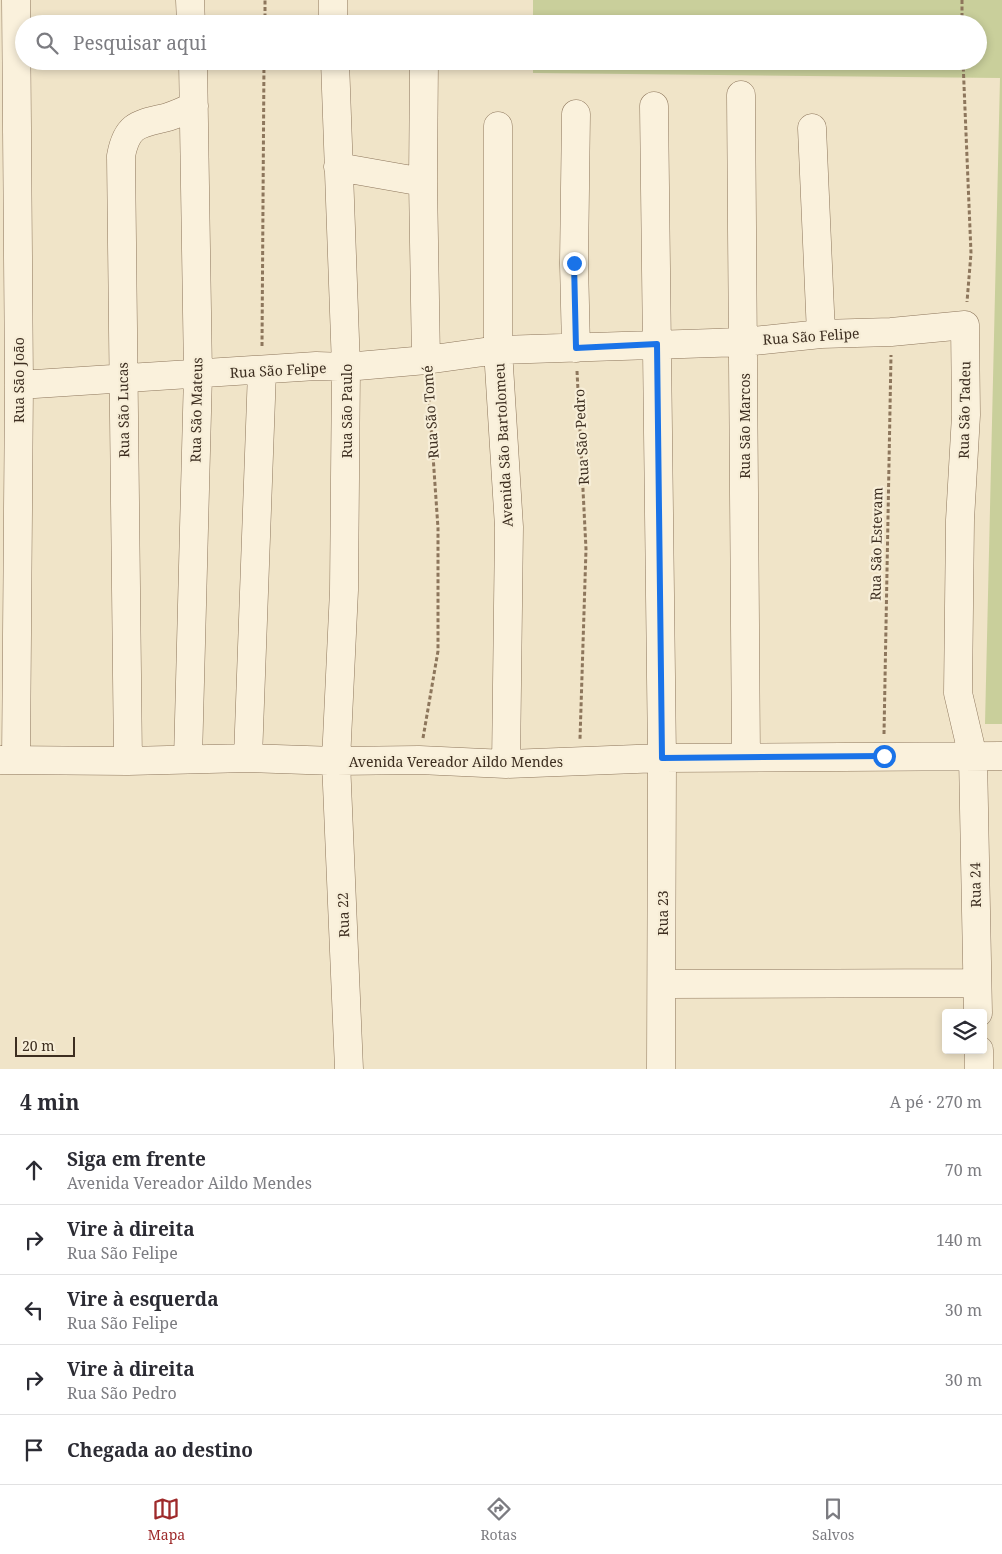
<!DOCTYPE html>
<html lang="pt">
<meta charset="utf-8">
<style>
:root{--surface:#fff;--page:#f2f2f3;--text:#2b2b33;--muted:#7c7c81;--line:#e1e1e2;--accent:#9e2a2b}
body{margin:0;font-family:"Noto Serif",serif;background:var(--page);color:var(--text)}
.controls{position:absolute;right:15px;bottom:15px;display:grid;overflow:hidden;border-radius:5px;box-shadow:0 2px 8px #0003}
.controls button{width:45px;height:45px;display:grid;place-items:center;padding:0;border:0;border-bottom:1px solid var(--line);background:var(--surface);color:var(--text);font:25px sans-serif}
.scale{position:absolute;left:15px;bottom:12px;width:60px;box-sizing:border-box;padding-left:5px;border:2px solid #3d2e20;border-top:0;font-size:14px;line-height:18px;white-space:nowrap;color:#3d2e20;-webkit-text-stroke:4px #f7eed8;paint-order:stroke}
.stop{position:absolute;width:15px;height:15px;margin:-11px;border:4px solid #1a73e8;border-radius:50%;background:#fff}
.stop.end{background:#1a73e8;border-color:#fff;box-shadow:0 1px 5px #0008}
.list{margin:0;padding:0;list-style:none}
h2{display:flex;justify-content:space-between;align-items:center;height:65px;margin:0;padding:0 20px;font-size:21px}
h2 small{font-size:16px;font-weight:400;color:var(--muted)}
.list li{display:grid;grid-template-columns:32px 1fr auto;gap:15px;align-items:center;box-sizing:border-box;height:70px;padding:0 20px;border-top:1px solid var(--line)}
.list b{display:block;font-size:19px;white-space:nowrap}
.list p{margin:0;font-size:16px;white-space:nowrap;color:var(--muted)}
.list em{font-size:16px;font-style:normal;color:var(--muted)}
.icon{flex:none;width:28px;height:28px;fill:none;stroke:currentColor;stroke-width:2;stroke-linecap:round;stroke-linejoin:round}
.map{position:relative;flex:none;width:1002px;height:1069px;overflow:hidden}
.search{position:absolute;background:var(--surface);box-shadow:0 2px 8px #0003;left:15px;right:15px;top:15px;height:55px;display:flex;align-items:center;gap:12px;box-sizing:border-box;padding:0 18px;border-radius:28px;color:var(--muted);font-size:19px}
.sheet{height:415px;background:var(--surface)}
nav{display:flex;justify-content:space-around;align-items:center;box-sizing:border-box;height:70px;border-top:1px solid var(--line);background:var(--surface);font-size:14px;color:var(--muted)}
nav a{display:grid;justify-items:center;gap:2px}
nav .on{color:var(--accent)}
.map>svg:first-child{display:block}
.green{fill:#c9cf9b}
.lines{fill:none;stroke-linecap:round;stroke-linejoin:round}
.minor-casing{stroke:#8d765c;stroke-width:29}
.path{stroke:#8d765c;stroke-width:3;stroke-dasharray:4 2.5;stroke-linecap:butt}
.minor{stroke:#faf1dc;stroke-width:28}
.route{stroke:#1a73e8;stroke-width:6}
.labels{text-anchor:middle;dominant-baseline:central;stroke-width:4.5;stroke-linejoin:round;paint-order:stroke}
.street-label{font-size:14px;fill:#3d2e20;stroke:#f7eed8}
</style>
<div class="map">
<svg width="1002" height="1069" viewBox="0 0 1002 1069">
<rect width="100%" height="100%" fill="#f0e4c8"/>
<!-- green -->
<path class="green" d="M533,0H1002V724H985L1000,78L533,73V61H978V24H533Z"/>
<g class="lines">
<defs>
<path id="minor" d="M190,0L191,24
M333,0V24
M335,61L346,367L344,590L336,761L349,1069
M424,61L423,182L426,360
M741,95L746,757
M654,106L662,758L661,1069
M576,114L574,263L576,348
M498,126V350L509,527L506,764
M812,128L821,334
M338,167L423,182
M19,385L316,366L346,367L426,360L498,350L744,342L821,334L891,332L965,325L966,415L960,520L958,693L973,757L978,1013
M248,758L262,371
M188,759L198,374L193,61
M0,760L128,761L248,758L336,761L419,760L506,764L662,758L1002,756
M16,760L19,385L16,0
M128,761L121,156C127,123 140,124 168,117C177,114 186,110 194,106
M663,984L977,983
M979,1050V1069"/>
</defs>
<!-- minor casing -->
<use href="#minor" class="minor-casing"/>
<!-- path -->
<path class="path" d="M962,0V24
M265,24V0
M963,61L971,253L967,302
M262,346L264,61
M577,371L586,549L580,739
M884,734L891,355
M423,738L438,651V528L428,383"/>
<!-- minor -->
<use href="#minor" class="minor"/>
</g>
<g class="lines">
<!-- route -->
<path class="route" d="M574,263L576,348L657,344L662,758L884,756"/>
</g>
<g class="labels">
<!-- street labels -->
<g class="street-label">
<text transform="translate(811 336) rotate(-4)">Rua São Felipe</text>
<text transform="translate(278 370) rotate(-3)">Rua São Felipe</text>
<text transform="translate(18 380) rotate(-90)">Rua São João</text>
<text transform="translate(123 410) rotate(-91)">Rua São Lucas</text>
<text transform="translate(196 410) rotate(-89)">Rua São Mateus</text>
<text transform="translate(964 410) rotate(-89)">Rua São Tadeu</text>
<text transform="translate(346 411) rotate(-90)">Rua São Paulo</text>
<text transform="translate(430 412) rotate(-94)">Rua São Tomé</text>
<text transform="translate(744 426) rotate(-90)">Rua São Marcos</text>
<text transform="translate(581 437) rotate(-93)">Rua São Pedro</text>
<text transform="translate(503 445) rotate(-93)">Avenida São Bartolomeu</text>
<text transform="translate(876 544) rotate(-89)">Rua São Estevam</text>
<text x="456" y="761">Avenida Vereador Aildo Mendes</text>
<text transform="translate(975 885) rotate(-91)">Rua 24</text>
<text transform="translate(662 913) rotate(-90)">Rua 23</text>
<text transform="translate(343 915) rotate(-92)">Rua 22</text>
</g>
</g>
</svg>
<div class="controls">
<button><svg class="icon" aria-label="layers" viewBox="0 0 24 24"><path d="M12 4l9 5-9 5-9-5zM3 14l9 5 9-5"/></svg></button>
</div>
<div class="scale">20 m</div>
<div class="stop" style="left:884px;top:756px"></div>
<div class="stop end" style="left:574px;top:263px"></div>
<div class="search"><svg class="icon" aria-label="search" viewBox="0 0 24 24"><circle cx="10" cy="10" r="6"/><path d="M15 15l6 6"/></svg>Pesquisar aqui</div>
</div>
<section class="sheet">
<h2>4 min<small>A pé · 270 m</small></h2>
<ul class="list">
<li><svg class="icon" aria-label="ahead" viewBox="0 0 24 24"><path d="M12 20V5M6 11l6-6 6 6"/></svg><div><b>Siga em frente</b><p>Avenida Vereador Aildo Mendes</p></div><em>70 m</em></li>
<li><svg class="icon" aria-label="right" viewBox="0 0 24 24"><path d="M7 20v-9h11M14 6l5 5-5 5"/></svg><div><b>Vire à direita</b><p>Rua São Felipe</p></div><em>140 m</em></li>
<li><svg class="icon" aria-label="left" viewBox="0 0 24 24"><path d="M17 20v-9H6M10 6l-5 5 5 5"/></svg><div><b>Vire à esquerda</b><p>Rua São Felipe</p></div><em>30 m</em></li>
<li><svg class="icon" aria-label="right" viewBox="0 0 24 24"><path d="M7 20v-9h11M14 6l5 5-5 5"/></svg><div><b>Vire à direita</b><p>Rua São Pedro</p></div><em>30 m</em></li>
<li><svg class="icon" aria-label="arrive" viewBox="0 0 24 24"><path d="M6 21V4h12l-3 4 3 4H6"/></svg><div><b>Chegada ao destino</b></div></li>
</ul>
</section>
<nav>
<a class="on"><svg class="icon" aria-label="map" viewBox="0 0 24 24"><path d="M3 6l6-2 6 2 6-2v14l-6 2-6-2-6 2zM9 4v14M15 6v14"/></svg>Mapa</a>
<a><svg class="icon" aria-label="directions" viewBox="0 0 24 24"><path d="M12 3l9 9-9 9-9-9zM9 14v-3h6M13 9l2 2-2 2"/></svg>Rotas</a>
<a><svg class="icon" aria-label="saved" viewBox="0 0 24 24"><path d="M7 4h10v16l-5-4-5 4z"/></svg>Salvos</a>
</nav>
